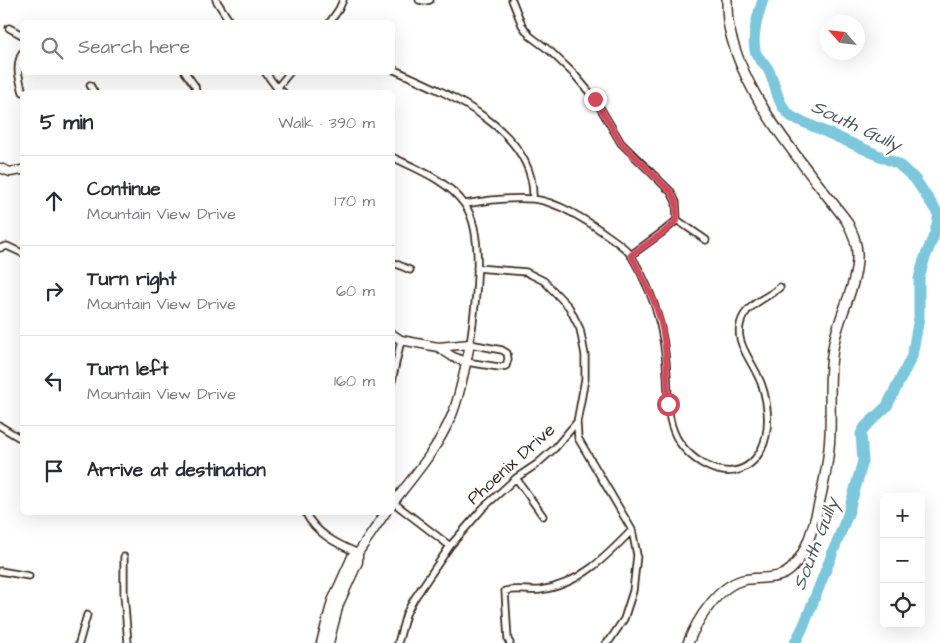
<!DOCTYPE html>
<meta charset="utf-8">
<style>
:root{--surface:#fff;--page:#f7f7f7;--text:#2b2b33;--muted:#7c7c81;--line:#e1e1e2}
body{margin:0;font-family:"Architects Daughter",sans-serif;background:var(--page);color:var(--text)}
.controls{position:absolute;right:15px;bottom:15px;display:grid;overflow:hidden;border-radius:8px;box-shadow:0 5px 20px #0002}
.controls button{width:45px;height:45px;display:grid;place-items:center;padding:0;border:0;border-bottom:1px solid var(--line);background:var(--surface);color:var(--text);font:25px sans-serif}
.compass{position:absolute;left:820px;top:15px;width:45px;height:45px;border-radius:50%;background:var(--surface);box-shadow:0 5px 20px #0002;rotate:297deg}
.stop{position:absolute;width:15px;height:15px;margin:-11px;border:4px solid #d1495b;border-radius:50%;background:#fff}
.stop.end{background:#d1495b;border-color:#fff;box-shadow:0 1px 5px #0008}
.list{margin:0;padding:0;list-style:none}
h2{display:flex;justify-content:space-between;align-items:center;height:65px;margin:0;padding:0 20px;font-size:21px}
h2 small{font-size:16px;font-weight:400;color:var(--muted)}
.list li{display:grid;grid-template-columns:32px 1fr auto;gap:15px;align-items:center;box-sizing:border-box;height:90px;padding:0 20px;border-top:1px solid var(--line)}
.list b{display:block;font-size:19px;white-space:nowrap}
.list p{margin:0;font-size:16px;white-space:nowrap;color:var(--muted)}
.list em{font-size:16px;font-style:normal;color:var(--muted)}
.icon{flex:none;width:28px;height:28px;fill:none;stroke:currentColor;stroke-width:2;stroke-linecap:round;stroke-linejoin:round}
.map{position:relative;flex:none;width:940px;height:643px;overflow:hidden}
.search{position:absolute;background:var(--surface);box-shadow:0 5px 20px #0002;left:20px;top:20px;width:375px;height:55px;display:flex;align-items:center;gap:12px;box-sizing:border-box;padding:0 18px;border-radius:8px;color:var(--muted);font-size:19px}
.panel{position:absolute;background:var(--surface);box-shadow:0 5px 20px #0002;left:20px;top:90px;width:375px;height:425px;border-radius:8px}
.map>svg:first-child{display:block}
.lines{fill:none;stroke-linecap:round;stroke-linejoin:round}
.river{stroke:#7cc7db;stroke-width:11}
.minor-casing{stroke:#3b2a1e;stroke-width:9}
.tertiary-casing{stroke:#3b2a1e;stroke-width:11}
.secondary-casing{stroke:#3b2a1e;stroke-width:12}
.minor{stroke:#fff;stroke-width:5.5}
.tertiary{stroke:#fff;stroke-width:8}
.secondary{stroke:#fff;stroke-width:9}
.route{stroke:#d1495b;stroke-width:6}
.labels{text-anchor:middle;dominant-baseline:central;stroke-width:5;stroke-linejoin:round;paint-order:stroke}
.street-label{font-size:18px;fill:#3b2a1e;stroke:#fff}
.water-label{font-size:19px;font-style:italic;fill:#4e5957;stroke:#fff}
</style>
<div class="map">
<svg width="940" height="643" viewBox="0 0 940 643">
<rect width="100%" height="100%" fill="#fff"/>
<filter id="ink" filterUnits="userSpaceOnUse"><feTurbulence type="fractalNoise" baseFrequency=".02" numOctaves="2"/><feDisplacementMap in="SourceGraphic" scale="10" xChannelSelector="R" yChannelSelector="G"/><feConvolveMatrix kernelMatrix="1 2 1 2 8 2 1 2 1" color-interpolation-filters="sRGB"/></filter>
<g filter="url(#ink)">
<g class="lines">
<!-- river -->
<path class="river" d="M763,0C758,14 752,35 755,50C756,58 764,62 768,69C777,85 776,105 792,117L898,164L915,179L939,215L935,233L924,260L919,279V318L912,356L887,406L865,427L861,434L863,461L848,514L804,625L795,643"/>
<defs>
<path id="minor" d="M216,0L230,22
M419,0L425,1L430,0
M512,0L522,25L530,36L550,51L574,74L595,99L621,143L671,192L676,202L677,220L664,231L631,255
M330,22L339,9L343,0
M9,28L22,35
M22,53C15,67 19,78 23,92
M392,69C445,92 536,129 533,199
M185,72L195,86L196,92
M265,72L277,88L283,92
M90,85L94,92
M277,88L290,72
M392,157C417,169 449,181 465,205C486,235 475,309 470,344L502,350L507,353L508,359L506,366L499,367L466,362
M465,204C487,200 510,197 533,199C556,201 588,221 607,235C615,241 627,248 632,257C660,303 667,345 668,397C668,414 672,434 683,447C704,472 742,485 761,450C772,429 768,395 757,374C748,355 731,337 744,315C752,302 769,297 780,287
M677,220L706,240
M0,248L7,246L22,253
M392,262L410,270
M392,381L401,340
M577,422L578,438L632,530L637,555L633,591L624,619L610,640L606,643
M0,426L18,437
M516,478L543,516
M394,503L450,546
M305,512C316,534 337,544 358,553
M124,557V594L128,643
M0,571L29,576
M79,643L87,615
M398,643L406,614L414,599L450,546L483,508L516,478L537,464L555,448L577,422L585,379V355L580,329L569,307L544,281L526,272L477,268
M510,643L508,640L505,591C516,588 529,591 540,590C579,585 607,556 632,530"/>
<path id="tertiary" d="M0,168L10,172L22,170
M392,334L401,340L438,347L470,344C465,368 461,392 452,415C438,448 414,476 392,504
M438,347L453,357L466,362
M321,643L332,601L351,559L352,556L358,553L386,512
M329,643L339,604L358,562V553"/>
<path id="secondary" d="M688,643C697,620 718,586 743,580C760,576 780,582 793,567C806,552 811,534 816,516C823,489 829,462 830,434C831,403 828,373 834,343C839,315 856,288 857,259C858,244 853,233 846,220C802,162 744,99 729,27C727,18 727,9 727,0"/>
</defs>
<!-- minor casing -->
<use href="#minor" class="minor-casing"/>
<!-- tertiary casing -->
<use href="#tertiary" class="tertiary-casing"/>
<!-- secondary casing -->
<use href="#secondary" class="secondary-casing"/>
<!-- minor -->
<use href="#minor" class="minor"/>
<!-- tertiary -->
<use href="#tertiary" class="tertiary"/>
<!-- secondary -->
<use href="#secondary" class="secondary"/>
</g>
</g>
<g class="lines" filter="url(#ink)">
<!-- route -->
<path class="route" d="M595,99L621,143L671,192L676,202L677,220L664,232L631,255C642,276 655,299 661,323C667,349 667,377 668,404"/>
</g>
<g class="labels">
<!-- street labels -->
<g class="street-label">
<text transform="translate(511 464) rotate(-42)">Phoenix Drive</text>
</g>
<!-- water labels -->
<g class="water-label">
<text transform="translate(856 126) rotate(25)">South Gully</text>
<text transform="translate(816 544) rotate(-69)">South Gully</text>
</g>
</g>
</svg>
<div class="controls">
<button>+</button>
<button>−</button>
<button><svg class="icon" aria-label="locate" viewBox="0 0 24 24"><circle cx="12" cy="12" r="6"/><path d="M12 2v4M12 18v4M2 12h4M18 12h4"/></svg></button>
</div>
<svg class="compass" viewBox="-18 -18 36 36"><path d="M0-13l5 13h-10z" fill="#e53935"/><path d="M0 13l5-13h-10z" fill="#7c7c81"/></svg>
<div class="stop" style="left:668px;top:404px"></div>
<div class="stop end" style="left:595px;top:99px"></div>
<div class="search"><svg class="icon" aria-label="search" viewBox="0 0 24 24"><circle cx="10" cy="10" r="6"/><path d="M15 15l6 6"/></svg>Search here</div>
<section class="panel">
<h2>5 min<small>Walk · 390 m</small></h2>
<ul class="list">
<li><svg class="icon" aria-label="ahead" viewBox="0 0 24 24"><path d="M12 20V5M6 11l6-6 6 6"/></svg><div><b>Continue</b><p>Mountain View Drive</p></div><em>170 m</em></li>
<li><svg class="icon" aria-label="right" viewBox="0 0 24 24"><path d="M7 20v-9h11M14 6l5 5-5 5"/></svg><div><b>Turn right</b><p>Mountain View Drive</p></div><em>60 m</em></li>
<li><svg class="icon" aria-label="left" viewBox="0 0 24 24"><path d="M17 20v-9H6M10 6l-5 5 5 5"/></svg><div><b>Turn left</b><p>Mountain View Drive</p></div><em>160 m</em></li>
<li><svg class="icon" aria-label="arrive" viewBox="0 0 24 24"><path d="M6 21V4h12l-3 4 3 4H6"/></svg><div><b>Arrive at destination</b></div></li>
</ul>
</section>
</div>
